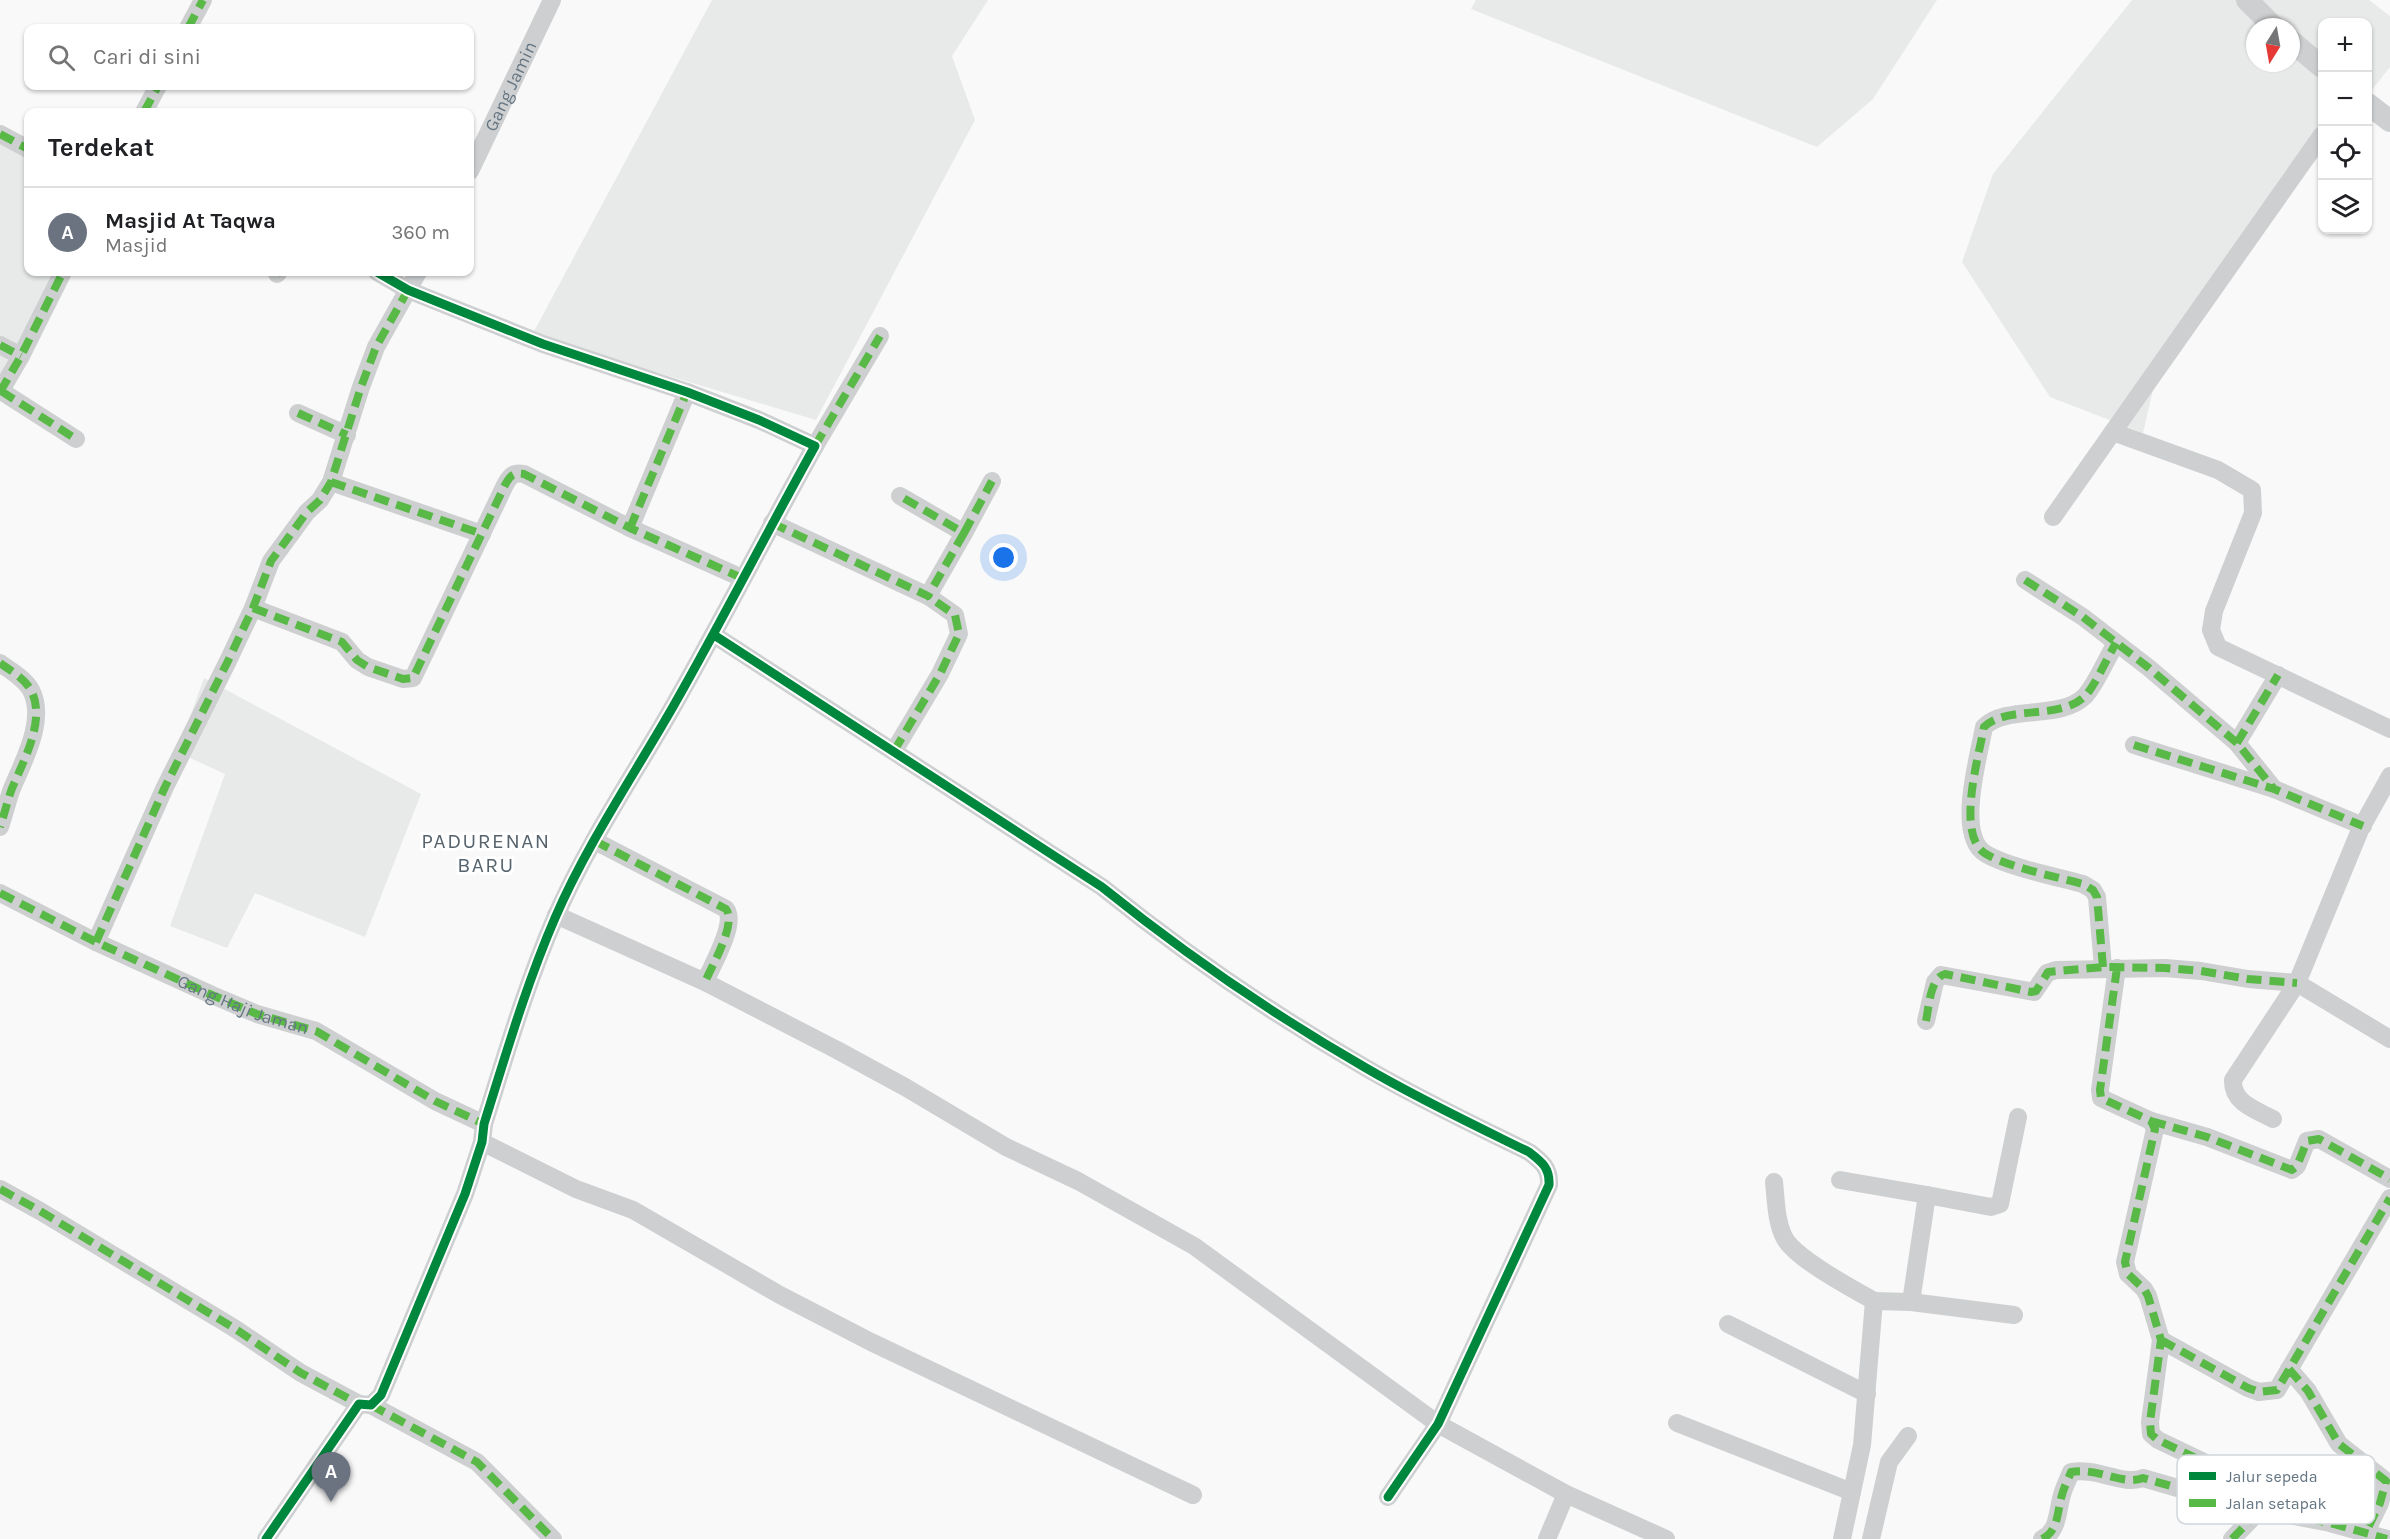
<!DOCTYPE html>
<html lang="id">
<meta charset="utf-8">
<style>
:root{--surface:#fff;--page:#f6f6f6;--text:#202124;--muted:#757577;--line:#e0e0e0;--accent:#ea580c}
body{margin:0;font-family:Karla,sans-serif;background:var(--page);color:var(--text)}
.controls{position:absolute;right:18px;top:18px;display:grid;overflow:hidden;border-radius:12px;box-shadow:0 2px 4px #0004}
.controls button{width:54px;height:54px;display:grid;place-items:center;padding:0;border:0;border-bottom:2px solid var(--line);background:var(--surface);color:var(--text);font:30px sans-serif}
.compass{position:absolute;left:2246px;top:18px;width:54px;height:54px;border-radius:50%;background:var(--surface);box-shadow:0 2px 4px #0004;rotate:191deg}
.you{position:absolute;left:1004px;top:558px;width:21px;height:21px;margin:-15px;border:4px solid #fff;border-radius:50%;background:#1a73e8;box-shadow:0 0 0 9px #1a73e833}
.badge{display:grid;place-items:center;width:39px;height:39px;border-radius:50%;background:var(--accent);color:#fff;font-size:20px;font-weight:700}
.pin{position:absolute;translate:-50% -50px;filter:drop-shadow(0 2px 3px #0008)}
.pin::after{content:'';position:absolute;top:32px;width:21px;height:18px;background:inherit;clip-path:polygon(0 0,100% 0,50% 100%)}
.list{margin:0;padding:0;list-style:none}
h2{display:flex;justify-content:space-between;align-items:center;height:78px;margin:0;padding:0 24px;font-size:26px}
h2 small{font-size:20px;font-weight:400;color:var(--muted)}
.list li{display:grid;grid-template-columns:39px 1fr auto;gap:18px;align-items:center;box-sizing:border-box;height:90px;padding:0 24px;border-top:2px solid var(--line)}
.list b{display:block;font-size:22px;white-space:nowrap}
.list p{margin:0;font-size:20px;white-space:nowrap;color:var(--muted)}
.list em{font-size:20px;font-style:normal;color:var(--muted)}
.icon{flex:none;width:33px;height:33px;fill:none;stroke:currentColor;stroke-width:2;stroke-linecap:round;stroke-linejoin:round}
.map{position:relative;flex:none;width:2390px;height:1539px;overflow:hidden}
.search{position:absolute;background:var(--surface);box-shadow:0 2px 4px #0004;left:24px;top:24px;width:450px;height:66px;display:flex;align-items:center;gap:15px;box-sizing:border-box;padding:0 21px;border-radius:12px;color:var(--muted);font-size:22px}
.panel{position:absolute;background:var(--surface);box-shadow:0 2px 4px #0004;left:24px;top:108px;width:450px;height:168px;border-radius:12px}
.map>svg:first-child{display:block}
.built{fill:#e8e9e9;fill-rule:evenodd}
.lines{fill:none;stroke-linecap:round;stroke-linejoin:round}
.minor{stroke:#cecfd0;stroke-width:18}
.tertiary{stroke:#cecfd0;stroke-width:22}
.quiet{stroke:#58b947;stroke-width:8;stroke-dasharray:15 8;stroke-linecap:butt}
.cycleway-casing{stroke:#fff;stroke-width:13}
.cycleway{stroke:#00873e;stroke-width:9}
.labels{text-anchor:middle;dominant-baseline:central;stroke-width:6;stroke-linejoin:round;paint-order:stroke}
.street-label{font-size:18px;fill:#657683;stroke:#fff}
.quarter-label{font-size:21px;letter-spacing:1.5px;fill:#57646e;stroke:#fff}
.key{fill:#fff;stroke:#d1d6da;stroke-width:1.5}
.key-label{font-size:16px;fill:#657683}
</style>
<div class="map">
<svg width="2390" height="1539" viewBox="0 0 2390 1539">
<rect width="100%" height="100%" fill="#f9f9f9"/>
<!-- built -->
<path class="built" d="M712,0H988L952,56L975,120L816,420L532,335Z
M1476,0H1937L1873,99L1817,147L1471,9Z
M2132,0H2369L2390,16V67L2368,95V22H2322V152L2161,356L2143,433L2050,397L1962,262L1993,174ZM2255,27H2291V63H2255Z
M0,142L28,158V272H68L0,391Z
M204,678L421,794L365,937L255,893L227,948L170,926L225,774L177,752Z"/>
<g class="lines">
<!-- minor -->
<g class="minor">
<path d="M188,28L203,0"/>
<path d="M144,112L158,86"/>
<path d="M0,134L28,149"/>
<path id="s1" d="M470,171L552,0"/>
<path d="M277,274L279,272"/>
<path d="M0,345L21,356"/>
<path d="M1,391L76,439"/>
<path d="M0,392L21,356L63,272"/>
<path d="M298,413L347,435"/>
<path d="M2113,432L2218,470L2252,490L2253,513L2214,611L2211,630L2218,647L2390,729"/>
<path d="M815,446L880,336"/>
<path d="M331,482L482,534"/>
<path d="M2053,517L2322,135"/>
<path d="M772,523L928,596L964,533L900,496"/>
<path d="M630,528L687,392"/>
<path d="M964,533L992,481"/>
<path d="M2025,580L2083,617L2149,668L2237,743L2274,789"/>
<path d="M253,608L342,642L357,660L368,667L403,679L413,678L505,485C510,476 513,472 524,474L630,528L742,578"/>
<path d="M714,635L1102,887C1185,954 1274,1015 1366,1068C1419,1099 1474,1125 1529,1152C1542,1162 1550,1168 1549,1185L1438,1424L1388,1497"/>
<path d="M0,663C11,671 24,678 31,690C47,721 22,763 11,791C7,803 4,815 0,827"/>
<path d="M2237,743L2278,675"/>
<path d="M2134,745L2274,789L2363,826"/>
<path d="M894,751L940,674L959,634L955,615L928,596"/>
<path d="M595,841L726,909C737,924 712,965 705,982"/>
<path id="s2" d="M0,893L96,942L212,995L257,1014L316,1031L435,1101L484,1124"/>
<path d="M556,915L705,982L837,1050L905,1087L1006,1147L1078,1181L1194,1246L1438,1424L1566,1494L1666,1539"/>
<path d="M96,942L165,787L228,661L253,608L271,561L307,512L320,500L331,482L361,387L376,347L418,272"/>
<path d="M2103,967L2097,897L2093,890L2083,884C2057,877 2008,867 1986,854C1955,836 1979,756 1984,727C2008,704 2060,721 2085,696C2095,686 2108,656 2116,643"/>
<path d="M2117,968L2100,1090L2101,1098L2151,1121L2155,1129L2125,1262L2128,1274L2144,1289L2148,1296L2161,1340L2150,1422L2151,1434L2158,1440L2204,1462C2209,1473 2206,1485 2209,1497L2217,1501L2330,1523L2387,1539"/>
<path d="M1926,1021L1935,982L1941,975L2034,992L2047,973L2056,970L2165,968L2201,971L2248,979L2297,983L2390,1039"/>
<path d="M2273,1119C2256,1110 2232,1103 2233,1080L2297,983L2360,830L2390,776"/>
<path d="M2151,1121L2207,1137L2292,1170L2297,1166L2307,1141L2319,1139L2390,1179"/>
<path d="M482,1142L576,1189L633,1210L780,1295L871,1342L1193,1495"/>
<path d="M1840,1180L1927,1195"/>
<path d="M1774,1182C1776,1200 1776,1221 1784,1237C1794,1258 1853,1289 1874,1301L1862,1445L1842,1539"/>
<path d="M0,1189L40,1211L234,1328L301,1373L359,1404"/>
<path d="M1874,1301L1911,1302L2014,1315"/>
<path d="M1911,1302L1927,1195L1991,1207L2000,1204L2018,1117"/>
<path d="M1728,1324L1867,1394"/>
<path d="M2161,1340L2248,1388L2259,1392L2277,1390L2390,1198"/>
<path d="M2289,1369L2308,1391L2339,1444L2386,1481L2380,1503L2366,1532"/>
<path d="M371,1405L477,1462L553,1539"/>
<path d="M1677,1423L1852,1492"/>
<path d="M266,1539L359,1404L371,1405L381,1395L465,1194L482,1142L484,1124C506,1054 526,985 555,918C587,844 634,775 674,705C723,619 767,532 815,446L759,420L687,392L543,344L408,290L377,272"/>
<path d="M1547,1539L1566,1494"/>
<path d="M1871,1539L1889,1462L1908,1436"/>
<path d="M2042,1539C2059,1531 2057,1511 2062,1495C2064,1487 2068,1480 2071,1472C2097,1467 2123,1486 2143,1478L2209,1497"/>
<path d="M2232,1539L2261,1509"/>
</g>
<!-- tertiary -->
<path class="tertiary" d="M2247,0L2274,27
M2291,41L2322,67
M2368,104L2390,121"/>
<!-- quiet -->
<path class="quiet" d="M188,28L203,0
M144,112L158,86
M0,134L28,149
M277,274L279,272
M0,345L21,356
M1,391L76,439
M0,392L21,356L63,272
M298,413L347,435
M815,446L880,336
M331,482L482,534
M772,523L928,596L964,533L900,496
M630,528L687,392
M964,533L992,481
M2025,580L2083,617L2149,668L2237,743L2274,789
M253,608L342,642L357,660L368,667L403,679L413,678L505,485C510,476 513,472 524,474L630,528L742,578
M0,663C11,671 24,678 31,690C47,721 22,763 11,791C7,803 4,815 0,827
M2237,743L2278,675
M2134,745L2274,789L2363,826
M894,751L940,674L959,634L955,615L928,596
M595,841L726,909C737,924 712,965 705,982
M0,893L96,942L212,995L257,1014L316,1031L435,1101L484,1124
M96,942L165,787L228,661L253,608L271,561L307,512L320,500L331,482L361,387L376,347L408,290L405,288
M2103,967L2097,897L2093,890L2083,884C2057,877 2008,867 1986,854C1955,836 1979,756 1984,727C2008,704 2060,721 2085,696C2095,686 2108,656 2116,643
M2117,968L2100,1090L2101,1098L2151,1121L2155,1129L2125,1262L2128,1274L2144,1289L2148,1296L2161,1340L2150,1422L2151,1434L2158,1440L2204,1462C2209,1473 2206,1485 2209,1497L2217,1501L2330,1523L2387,1539
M1926,1021C1929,1007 1930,978 1945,974L2031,992L2036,991L2048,972L2103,967L2165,968L2201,971L2248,979L2297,983
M2151,1121L2207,1137L2292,1170L2297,1166L2307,1141L2319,1139L2390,1179
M0,1189L40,1211L234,1328L301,1373L359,1404
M2161,1340L2248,1388L2259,1392L2277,1390L2390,1198
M2289,1369L2308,1391L2339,1444L2386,1481L2380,1503L2366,1532
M371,1405L477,1462L553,1539
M2042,1539C2059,1531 2057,1511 2062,1495C2064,1487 2068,1480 2071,1472C2097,1467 2123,1486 2143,1478L2209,1497
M2232,1539L2261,1509"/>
<defs>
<path id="cycleway" d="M714,635L1102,887C1185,954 1274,1015 1366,1068C1419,1099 1474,1125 1529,1152C1542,1162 1550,1168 1549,1185L1438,1424L1388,1497
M266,1539L359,1404L371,1405L381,1395L465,1194L482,1142L484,1124C506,1054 526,985 555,918C587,844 634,775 674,705C723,619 767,532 815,446L759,420L687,392L543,344L408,290L377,272"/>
</defs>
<!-- cycleway casing -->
<use href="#cycleway" class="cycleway-casing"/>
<!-- cycleway -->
<use href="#cycleway" class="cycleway"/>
</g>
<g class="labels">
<!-- street labels -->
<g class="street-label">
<text stroke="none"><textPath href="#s1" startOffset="94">Gang Jamin</textPath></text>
<text stroke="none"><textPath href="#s2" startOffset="268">Gang Haji Jaman</textPath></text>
</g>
<!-- quarter labels -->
<g class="quarter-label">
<text x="486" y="841">PADURENAN<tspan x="486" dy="24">BARU</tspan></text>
</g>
</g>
<!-- legend -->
<rect x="2177" y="1455" width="198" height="69" rx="9" class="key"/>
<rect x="2189" y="1472" width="27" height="8" fill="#00873e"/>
<rect x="2189" y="1499" width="27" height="8" fill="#58b947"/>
<g class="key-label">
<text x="2226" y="1482">Jalur sepeda</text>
<text x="2226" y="1509">Jalan setapak</text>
</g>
</svg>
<div class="controls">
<button>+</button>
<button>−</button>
<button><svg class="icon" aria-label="locate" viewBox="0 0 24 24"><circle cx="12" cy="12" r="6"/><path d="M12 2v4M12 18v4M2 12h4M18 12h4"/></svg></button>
<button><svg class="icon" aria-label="layers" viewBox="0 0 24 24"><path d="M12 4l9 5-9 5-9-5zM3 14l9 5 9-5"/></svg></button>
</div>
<svg class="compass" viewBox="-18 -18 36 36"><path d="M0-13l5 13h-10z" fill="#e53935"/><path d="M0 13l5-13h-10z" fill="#757577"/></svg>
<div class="you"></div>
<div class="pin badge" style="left:331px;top:1502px;background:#6b7280">A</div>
<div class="search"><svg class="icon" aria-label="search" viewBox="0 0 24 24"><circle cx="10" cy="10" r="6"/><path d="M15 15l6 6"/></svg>Cari di sini</div>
<section class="panel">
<h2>Terdekat<small></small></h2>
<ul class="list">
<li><span class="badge" style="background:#6b7280">A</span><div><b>Masjid At Taqwa</b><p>Masjid</p></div><em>360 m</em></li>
</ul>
</section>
</div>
